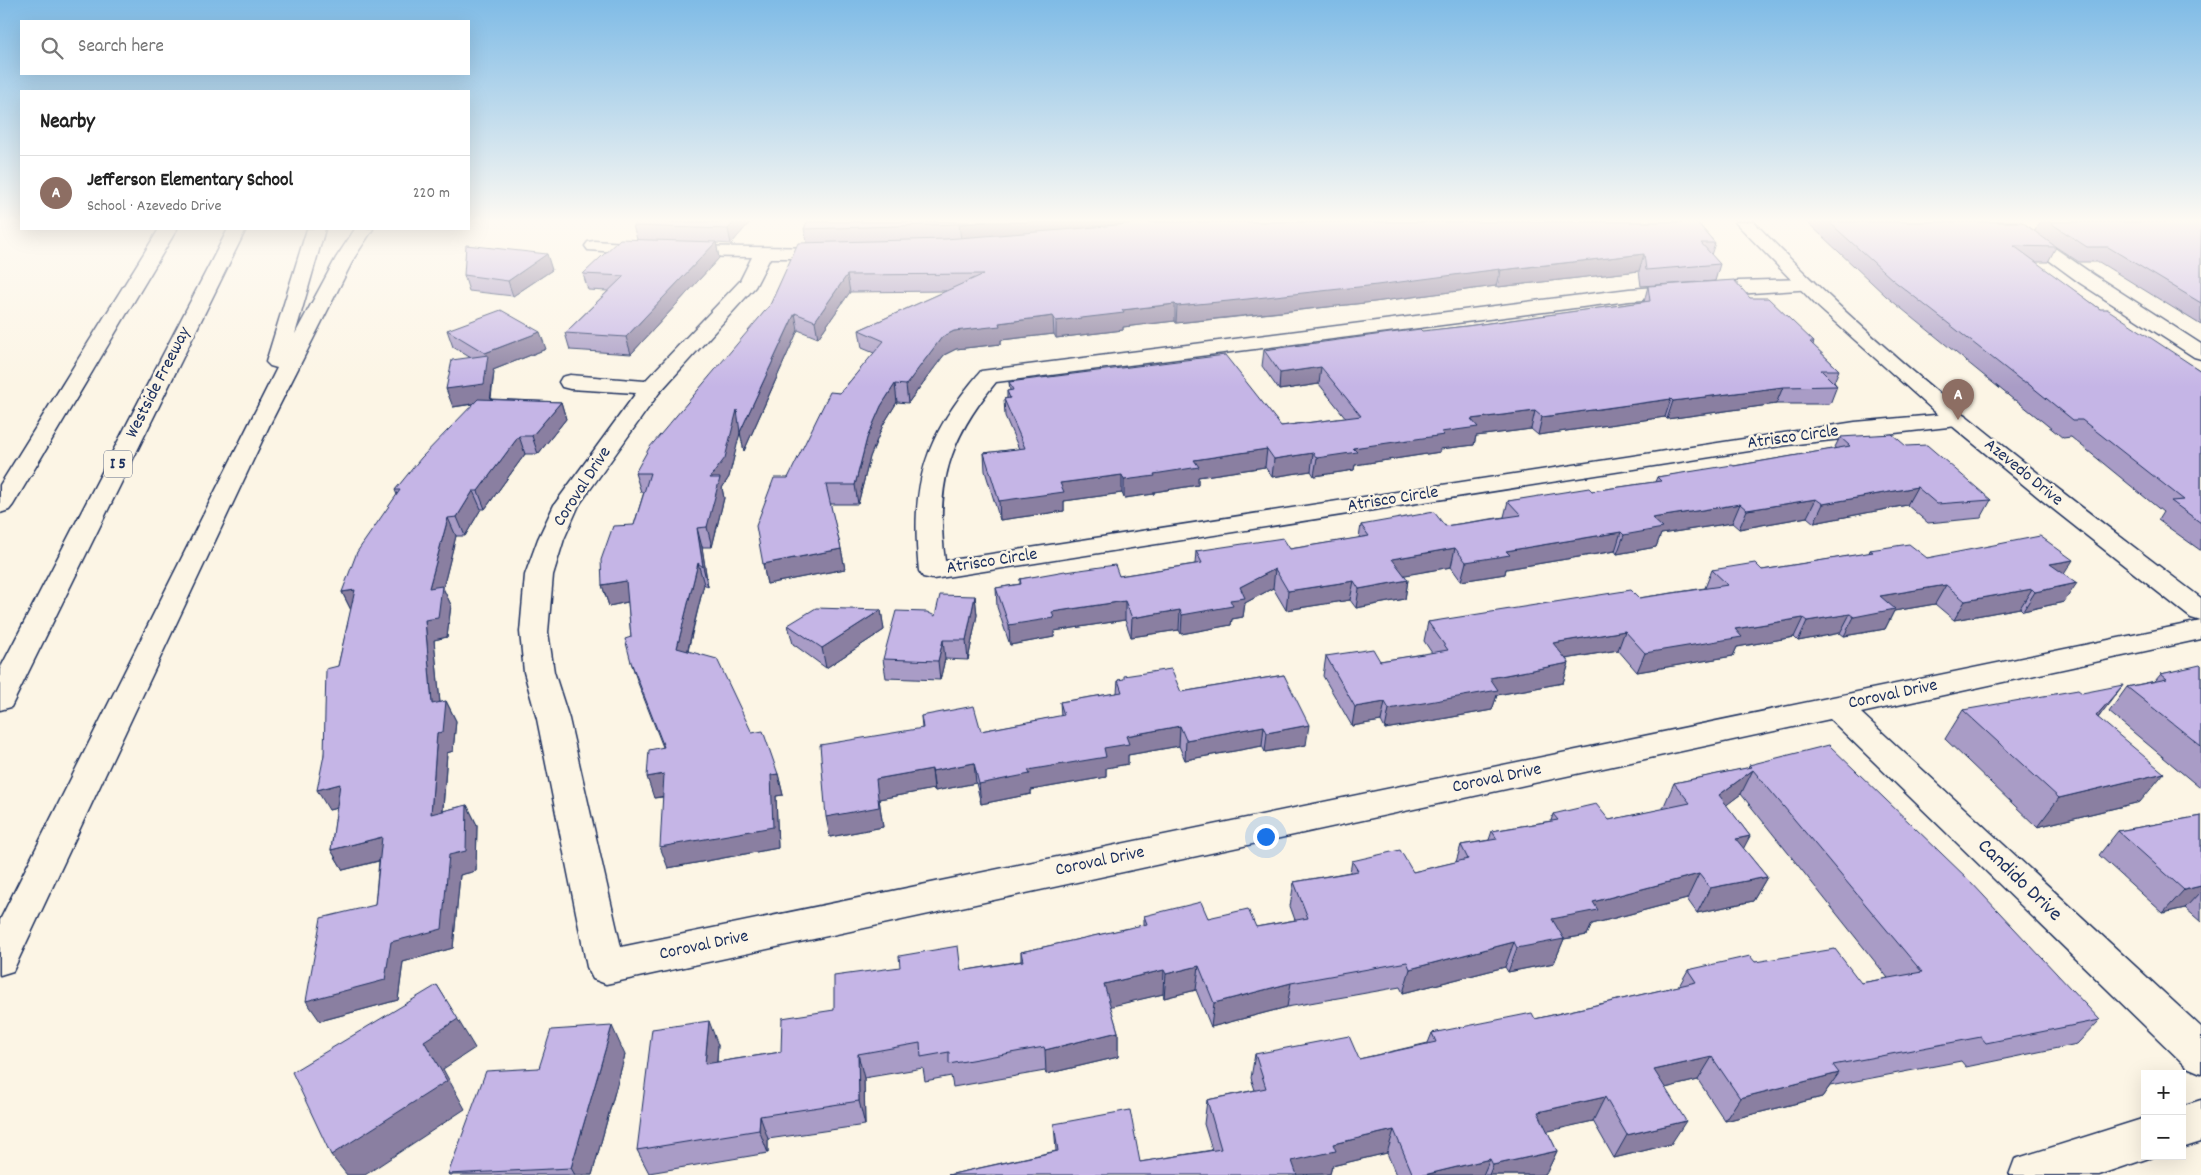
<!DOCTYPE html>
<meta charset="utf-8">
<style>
:root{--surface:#fff;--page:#f2f2f2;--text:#222;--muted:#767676;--line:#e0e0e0;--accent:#0b8043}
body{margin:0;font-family:Dekko,sans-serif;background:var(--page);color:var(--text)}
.controls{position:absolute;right:15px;bottom:15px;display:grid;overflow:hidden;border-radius:0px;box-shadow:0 5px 20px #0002}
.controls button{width:45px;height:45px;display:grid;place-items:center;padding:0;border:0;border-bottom:1px solid var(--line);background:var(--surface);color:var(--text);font:25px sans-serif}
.you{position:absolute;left:1265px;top:836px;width:18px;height:18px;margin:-12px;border:4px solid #fff;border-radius:50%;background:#1a73e8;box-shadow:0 0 0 8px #1a73e833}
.badge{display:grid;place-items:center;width:32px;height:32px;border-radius:50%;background:var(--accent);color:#fff;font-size:16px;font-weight:700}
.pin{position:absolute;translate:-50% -41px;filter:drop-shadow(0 1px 2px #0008)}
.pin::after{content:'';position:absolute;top:26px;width:18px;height:15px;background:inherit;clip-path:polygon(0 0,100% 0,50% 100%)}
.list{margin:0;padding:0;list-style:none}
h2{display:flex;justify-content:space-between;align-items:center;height:65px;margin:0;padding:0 20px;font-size:21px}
h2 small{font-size:16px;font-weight:400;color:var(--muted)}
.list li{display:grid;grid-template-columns:32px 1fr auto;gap:15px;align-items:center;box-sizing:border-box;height:75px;padding:0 20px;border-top:1px solid var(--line)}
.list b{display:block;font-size:19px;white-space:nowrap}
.list p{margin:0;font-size:16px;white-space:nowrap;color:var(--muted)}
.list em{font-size:16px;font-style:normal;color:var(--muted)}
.icon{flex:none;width:28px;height:28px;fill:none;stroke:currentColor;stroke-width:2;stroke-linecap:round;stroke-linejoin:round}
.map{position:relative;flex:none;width:2201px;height:1175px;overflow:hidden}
.search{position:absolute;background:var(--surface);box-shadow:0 5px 20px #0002;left:20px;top:20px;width:450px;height:55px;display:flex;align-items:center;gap:12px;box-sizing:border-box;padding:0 18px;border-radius:0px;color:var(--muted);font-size:19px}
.panel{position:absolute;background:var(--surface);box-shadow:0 5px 20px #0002;left:20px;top:90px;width:450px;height:140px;border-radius:0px}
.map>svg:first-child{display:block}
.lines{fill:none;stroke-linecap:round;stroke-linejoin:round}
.minor-casing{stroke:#1b2f5e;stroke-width:3}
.tertiary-casing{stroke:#1b2f5e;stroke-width:3}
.motorway-casing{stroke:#1b2f5e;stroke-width:3}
.minor{fill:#fcf5e5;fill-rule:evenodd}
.tertiary{fill:#fcf5e5;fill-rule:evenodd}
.motorway{fill:#fcf5e5;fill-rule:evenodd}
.wall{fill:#a99cc6;stroke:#1b2f5e}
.shaded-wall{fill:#8a7fa1;stroke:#1b2f5e}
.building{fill:#c5b5e6;stroke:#1b2f5e}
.labels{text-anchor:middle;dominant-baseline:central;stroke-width:5;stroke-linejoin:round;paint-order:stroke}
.shield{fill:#fcf5e5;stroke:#5e6a86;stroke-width:1}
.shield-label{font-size:16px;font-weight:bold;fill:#1b2f5e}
.street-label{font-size:18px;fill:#1b2f5e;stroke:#fcf5e5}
.near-street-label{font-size:21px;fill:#1b2f5e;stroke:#fcf5e5}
</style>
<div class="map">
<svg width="2201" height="1175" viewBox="0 0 2201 1175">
<rect width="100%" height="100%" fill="#fcf5e5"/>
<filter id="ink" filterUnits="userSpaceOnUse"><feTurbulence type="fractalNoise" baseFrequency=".02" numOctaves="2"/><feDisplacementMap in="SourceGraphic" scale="10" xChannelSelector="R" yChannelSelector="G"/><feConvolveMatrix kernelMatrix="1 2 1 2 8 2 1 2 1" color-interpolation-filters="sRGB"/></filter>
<g filter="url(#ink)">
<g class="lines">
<defs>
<path id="minor" d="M1997,222H2017L2094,275L2201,344V359L2194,357L2080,283Z
M594,241L676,246L831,248L837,249L840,253L837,257L831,258H770L755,287L659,393L579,505L564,539L553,575L548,632L554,672L569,719L621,947L2201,621V639L1861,713L2201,1027V1073L2187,1067L1830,719L606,984L593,979L587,967L537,719L524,672L520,632L525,575L538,539L554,505L636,393L570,389L562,387L559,382L562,377L570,375L645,381L740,281L752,257L676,256L588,250L585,246L588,242Z
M1806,279L1813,281L1815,285L1813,289L1629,301L996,382C948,440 935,486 945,561L1855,422L1958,413L1966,415L1969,420L1966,425L1788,445L933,579L923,577L919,571C910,483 924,438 981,371L1629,289L1739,281Z
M2201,1100V1142L2182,1148V1106Z
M2145,1118V1156H2155L2099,1175H2009L2015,1159Z"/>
<path id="tertiary" d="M1735,222H1754C1886,361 2048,482 2201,598V621L2191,618L2154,589L2043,501L1934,411L1816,305Z"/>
<path id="motorway" d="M159,229H177L13,505L9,510L0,513V485Z
M228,229H246L15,699L11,707L0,710V669Z
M307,229H325L295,334L336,258L355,229H373L354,258L270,424L13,971L0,975V920L277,368L270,366L266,362Z"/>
</defs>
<!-- minor casing -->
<use href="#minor" class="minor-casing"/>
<!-- tertiary casing -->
<use href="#tertiary" class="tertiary-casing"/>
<!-- motorway casing -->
<use href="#motorway" class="motorway-casing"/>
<!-- minor -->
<use href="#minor" class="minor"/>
<!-- tertiary -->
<use href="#tertiary" class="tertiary"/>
<!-- motorway -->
<use href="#motorway" class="motorway"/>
</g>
<!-- wall -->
<path class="wall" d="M637,222H750L731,244L716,243L719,258L631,354L570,350L565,333L608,291L588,290L583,274L637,239L633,226Z
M807,222H1697L1715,243L1711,255L1720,264L1715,281L1641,286L1639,271L1498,287L1496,286L1374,302L1227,318L1176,323L1175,321L1123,327V330L1056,338L1054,334L1001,340V344L956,349L944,355L908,403L897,402L883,425L870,457L858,504H830L841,549L845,569L767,584L763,564L788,478L840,393L874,353L862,348L859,330L946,291L850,292L818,338L798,330L744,451L740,431L729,477L722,488L724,498L712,547H702L708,587L704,584L688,651L752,733L778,774L783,795L776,796L778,848L668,868L663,797L654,798L663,747L638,683L631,662V637L628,602L609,606L602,585L634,525L644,492H641L635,473L770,305L807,242L804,229Z
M1807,222H2022L2035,231L2039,222H2201V325L2099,262H2079L2056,247L2048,262H2035L2100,309L2201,371V550H2200L2158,520L2163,512L2071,437L2063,438L2016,400H2014L1886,296Z
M552,270L513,296L469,291L464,275Z
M1648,286L1750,298L1814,342L1813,345L1839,370L1834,382L1837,386L1830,404H1776L1667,419L1665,417L1538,435L1531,429L1476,436L1474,445L1440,449V452L1355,465L1354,470L1314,476L1311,471L1272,477L1265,467L1198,477V485L1154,492V494L1124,498L1122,493L1064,501V511L1000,520L985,471L984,453L1019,449L1005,416L1004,399L1007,398V391H1010L1009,382L1281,426L1346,418L1319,384L1279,390L1262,366L1264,350L1467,326L1644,302Z
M447,330L546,349L493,370L494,372L491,399L561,402L566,419L538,454H525L485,509H481L465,536H456L443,588L451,605L447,637L434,640L440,703L446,701L456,721L453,751L447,753L443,811L467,805L477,825L476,871L460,875L453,948L403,962L398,1000L320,1021L375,905L379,861L343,870L331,850L337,808L329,810L324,755L338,666L351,610L342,592L397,495L395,490L474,404L453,407L471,358L453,347Z
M1840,437L1906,446L1991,500L1981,518L1928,523L1907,505L1814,523L1807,517L1739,529L1732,523L1661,534L1656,547L1617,554L1615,551L1506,569L1505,574L1461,581L1451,567L1404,575L1408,580L1405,599L1356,608L1350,600L1286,610L1273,588L1245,603L1243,617L1232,619L1231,625L1181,634L1179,630L1131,637L1125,620L1054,631V637L1010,645L997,607L996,588L1020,584V579L1066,572L1119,576L1195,564L1196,551L1290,549L1359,538L1361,525L1445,526L1504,517L1508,501L1592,491L1655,482L1657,477L1734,466L1834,449Z
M1870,550L1927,558L2064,574V602L2023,611L2020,608L1954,620L1935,604L1894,611L1885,629L1844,636L1840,633L1798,641L1794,637L1737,647L1733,656L1637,672L1618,650L1566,659L1569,663L1563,683L1497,695L1492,710L1385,729L1381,721L1352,726L1323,676L1326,656L1380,661L1432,653L1424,641L1428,622L1639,598L1705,588L1712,570H1762L1869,553Z
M975,596L977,615L968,660L945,659L940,680L886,678L883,659L935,616Z
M881,610L884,630L826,668L793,644L788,625Z
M2201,666V786L2199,787L2109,712L2127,687L2155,681L2161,674Z
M1284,675L1306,745L1265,752L1262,746L1185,760L1179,746L1128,755V764L1106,768V777L1031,790V794L981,804L976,783L935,791L934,789L879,799L883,827L830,837L922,728L921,716L981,731L1061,716L1060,702L1117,693L1118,680L1181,692Z
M1963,710L2101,714L2098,718L2140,802L2037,827L1945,739Z
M1749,765L2100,1020L2077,1044L1966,1067L1961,1061L1830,1086L1822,1097L1725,1121L1698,1080L1665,1088L1671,1144L1614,1158L1593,1121L1547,1131L1557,1151L1546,1174L1540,1175H1396L1387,1153L1332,1166L1330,1174L948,1175L1056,1151L1054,1124L1140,1162L1212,1150L1204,1124L1207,1100L1255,1090L1251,1078L1255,1054L1359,1059L1428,1043L1432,1033L1535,1019L1679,986L1688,970L1755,962L1861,983L1888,978L1741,794L1726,805L1750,836L1743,848L1767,877L1753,901L1697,913L1687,899L1592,924L1587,935L1564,939L1554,963L1508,972L1505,967L1403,993L1400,987L1287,1007L1211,1027L1196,990L1164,998L1163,994L1110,1006L1118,1032V1057L1046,1074L1045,1071L953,1087L951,1076L925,1081L923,1068L864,1078L865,1125L768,1139V1153L649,1173L637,1150L718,1045L717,1062L781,1052L834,1010L961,971L1021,961V952L1144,925V916L1208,918L1256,927L1295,920L1290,906L1294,882L1350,872L1352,861L1413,872L1456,862L1461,845L1489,840L1492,831L1551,821L1553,814L1609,820L1664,809L1663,808L1674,783L1748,768Z
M2201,816V922L2185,908L2163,913L2099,855L2118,831Z
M625,1055L592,1175H449L448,1174L539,1068Z"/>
<!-- shaded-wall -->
<path class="shaded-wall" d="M734,222H750L731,244L728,229Z
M987,222H1167L961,240L959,224Z
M716,242L719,258L631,354L626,337Z
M547,254L552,270L513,296L508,281Z
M1644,254L1639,271L1498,287L1501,270Z
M1500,269L1496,286L1374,302L1176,323L1177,306Z
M847,275L850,292L818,338L815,321Z
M1175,304V321L1123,327V330L1056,338V321L1122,310Z
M795,313L798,330L744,451L740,432Z
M1053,316L1054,334L1001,340V344L956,349L944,355L908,403L906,385L942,337L954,331L999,323Z
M540,332L546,349L493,370L494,372L490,401L453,407L446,389L487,359L485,353Z
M1321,367L1319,384L1279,390L1280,373Z
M895,384L897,402L883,425L870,457L858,504L855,485L867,438L881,406Z
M1783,387L1776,404L1667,419L1673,401Z
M1671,399L1665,417L1538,435L1542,417Z
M561,402L566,419L538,454L532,436Z
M737,410L741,429L729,477L722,488L724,498L712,547L707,527L710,478Z
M1535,411L1531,429L1476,436L1474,445L1440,449V452L1355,465L1354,470L1314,476L1317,458L1353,448L1441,432L1471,419Z
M519,436L525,454L485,509L478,491Z
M1267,449L1265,467L1198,477V485L1154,492V494L1124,498V480L1154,474L1194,460Z
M1313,453L1311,471L1272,477L1274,459Z
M1122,475V493L1064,501V511L1000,520L999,501L1060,483Z
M1917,487L1907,505L1814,523L1823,504Z
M473,491L481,509L465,536L457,517Z
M1816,499L1807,517L1739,529L1747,510Z
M1740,504L1732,523L1661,534L1656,547L1617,554L1624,535L1652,518Z
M448,518L456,536L443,588L451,605L447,637L434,640L442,724L432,704L425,620L429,588Z
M697,528L702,547L708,587L703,567Z
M1621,532L1615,551L1506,569L1505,574L1461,581L1466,562L1506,551Z
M1455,548L1451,567L1389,578L1392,559Z
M841,549L845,569L767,584L763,564Z
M2073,560L2061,579L2050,564Z
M698,563L704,584L683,669L677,648Z
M1275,569L1273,588L1245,603L1243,617L1232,619L1231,625L1181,634L1182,615L1230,600L1240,587Z
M1408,580L1405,599L1356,608L1359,589Z
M626,581L632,601L609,606L602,585Z
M1354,581L1350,600L1286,610L1288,591Z
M2077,583L2064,602L2023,611L2035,592Z
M1946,585L1935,604L1894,611L1885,629L1844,636L1854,617L1880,596Z
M2032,589L2020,608L1954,620L1965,601Z
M355,590L352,612L342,592Z
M975,596L977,615L968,660L966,640Z
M1125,601V620L1054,631V637L1010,645L1009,625L1052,612Z
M881,610L884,630L826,668L822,648Z
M1180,610L1179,630L1131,637L1132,618Z
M1850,614L1840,633L1798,641L1807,621Z
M1803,618L1794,637L1737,647L1733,656L1637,672L1645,653L1735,629Z
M1625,631L1618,650L1547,662L1553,643Z
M943,640L945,659L940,680L938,661Z
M1569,663L1563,683L1497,695L1492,710L1385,729L1389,709L1490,678Z
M2123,685L2101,714L2075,745L2096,716Z
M446,701L456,721L453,751L447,753L441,834L431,814L437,733Z
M1385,702L1381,721L1352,726L1355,707Z
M1309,725L1306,745L1265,752L1267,733Z
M1180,726L1179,746L1128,755V764L1106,768V777L1031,790V794L981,804L979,784L1104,748L1126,736Z
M1264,726L1262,746L1185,760L1186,740Z
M974,763L976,783L935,791L932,771Z
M932,769L934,789L879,799L883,827L830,837L826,817L876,779Z
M1753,770L1741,794L1707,820L1719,795Z
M2164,773L2140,802L2037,827L2059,798Z
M664,774L671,795L654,798L647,777Z
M778,774L783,795L776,796L778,848L668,868L660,847L771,775Z
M340,784L352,804L329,810L317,790Z
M467,805L477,825L476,871L460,875L453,948L403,962L398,1000L320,1021L306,1001L449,855Z
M1750,836L1737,861L1736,839Z
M382,837L393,857L343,870L331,850Z
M1699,874L1687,899L1592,924L1587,935L1564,939L1554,963L1508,972L1517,948L1552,919L1593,902Z
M1767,877L1753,901L1697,913L1710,888Z
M2201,886V891L2185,908L2163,913L2184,890Z
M1514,942L1505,967L1403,993L1410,969Z
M1199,966L1196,990L1164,998L1166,974Z
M1164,970L1163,994L1104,1008V984Z
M1291,983L1287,1007L1211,1027L1214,1003Z
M437,985L475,1048L443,1069L465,1109L365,1175H347L331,1155Z
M709,1021L718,1045L715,1088L705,1064Z
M612,1026L625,1055L592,1175H575L571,1168Z
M1118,1032V1057L1046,1074L1045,1050Z
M858,1054L864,1078L865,1125L859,1101Z
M1712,1057L1698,1080L1641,1094L1654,1070Z
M1839,1073L1822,1097L1725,1121L1740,1098Z
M1605,1097L1593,1121L1527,1136L1538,1112Z
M760,1116L768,1139V1153L759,1130Z
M1686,1121L1671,1144L1614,1158L1627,1135Z
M1394,1130L1387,1153L1332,1166L1330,1174L1289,1175L1292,1161L1333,1144Z
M1557,1151L1546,1174L1540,1175H1489L1493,1165Z
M1490,1159L1483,1175H1424Z"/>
<!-- building -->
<path class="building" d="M637,222H734L728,229L633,226Z
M807,222H987L959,224L804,229Z
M1148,222H1697L1715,243H1701L1720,264L1646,270L1644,254L1501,270L1500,269L1377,285L1229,301L1177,306L1175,304L1122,310L1124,313L1056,321L1053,316L999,323L1000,326L954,331L942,337L906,385L895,384L881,406L867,438L855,485H826L841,549L763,564L756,526L774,478H788L830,392L840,393L884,341L859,330L984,274L847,275L815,321L795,313L740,432L737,410L725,458L710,478H720L707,527L697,528L703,567L698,563L677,648L717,659L752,733L763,731L778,774L771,775L773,827L660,847L664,774L647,777L649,750L664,747L631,662L625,639L631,637L626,581L602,585L601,560L613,526L634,525L650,473H635L649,448L770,305L798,243L945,239L1063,230Z
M1829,222H2022L2056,247L2014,246L2100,309H2107L2201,371V523L2171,501L2184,500L2082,420H2073L2026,382H2023L1893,280Z
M2049,222H2201V303L2108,247H2087Z
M620,239L716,242L626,337L565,333L624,276L583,274Z
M466,245L547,254L508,281L464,275Z
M1734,280L1750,298H1768L1814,342H1810L1839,370H1821L1837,386L1783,387L1673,401L1671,399L1542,417L1535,411L1471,419L1478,427L1441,432L1444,435L1353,448L1357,452L1317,458L1313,453L1274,459L1267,449L1194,460L1199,467L1154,474L1155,476L1124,480L1122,475L1060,483L1064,492L999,501L984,453L1025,448L1004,399L1010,398L1007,391L1013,390L1009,382L1225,355L1281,426L1361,416L1321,367L1280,373L1264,350L1420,329L1422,331L1467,326L1650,301L1648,286Z
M501,310L540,332L485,353L447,330Z
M488,355L484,384L446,389L452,360Z
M478,399L561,402L532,436H519L478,491H473L457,517L448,518L429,588L442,586L438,618L425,620L432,704L446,701L443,732L437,733L431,814L467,805L466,851L449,855L442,929L391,942L385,980L306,1001L321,918L375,905L382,837L331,850L340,784L317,790L324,755L326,669L338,666L355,590L342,592L357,552L400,490H395L421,458Z
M1892,434L1906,446L1927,445L1991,500L1937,504L1917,487L1823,504L1816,499L1747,510L1740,504L1652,518L1663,528L1624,535L1621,532L1506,551L1510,555L1466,562L1455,548L1392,559L1408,580L1359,589L1354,581L1288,591L1275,569L1240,587L1245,598L1230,600L1233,606L1182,615L1180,610L1132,618L1125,601L1052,612L1054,618L1009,625L996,588L1021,584L1020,579L1065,571L1066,572L1115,565L1119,576L1202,563L1196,551L1283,538L1290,549L1369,536L1361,525L1434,512L1445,526L1521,515L1508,501L1589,488L1592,491L1661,481L1657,477L1732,465L1734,466L1850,446L1840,437Z
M2040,536L2073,560L2050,564L2077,583L2035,592L2032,589L1965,601L1946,585L1880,596L1895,609L1854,617L1850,614L1807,621L1803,618L1735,629L1742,637L1645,653L1625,631L1553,643L1569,663L1490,678L1498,690L1389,709L1385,702L1355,707L1326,656L1373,649L1380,661L1448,650L1428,622L1631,590L1639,598L1728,585L1712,570L1755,563L1762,570L1873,552L1870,550L1909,544L1927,558Z
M940,595L975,596L966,640H943L938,661L883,659L896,611L927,612L935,616Z
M816,608L881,610L822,648L788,625Z
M2200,665L2201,666V746L2127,687L2167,679L2161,674Z
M1171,669L1181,692L1284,675L1309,725L1267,733L1264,726L1186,740L1180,726L1126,736L1129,744L1104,748L1106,757L1028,770L1030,774L979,784L974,763L932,771V769L876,779L879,807L826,817L820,745L923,728L921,716L974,706L981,731L1064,715L1060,702L1122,692L1118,680L1124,679V676Z
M2123,685L2096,716L2164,773L2059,798L1963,710L2078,690L2082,693Z
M1829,745L1969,880L2100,1020L1986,1043L1981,1037L1833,1065L1839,1073L1740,1098L1712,1057L1654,1070L1686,1121L1627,1135L1605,1097L1538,1112L1557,1151L1493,1165L1490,1159L1424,1175H1413L1394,1130L1333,1144L1336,1151L1292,1161L1297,1175H948L1058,1151L1054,1124L1130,1110L1140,1162L1221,1149L1207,1100L1266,1088L1255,1054L1349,1036L1359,1059L1436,1042L1432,1033L1532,1013L1535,1019L1696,982L1688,970L1750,956L1755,962L1835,949L1861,983L1922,972L1753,770L1719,795L1750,836L1736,839L1767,877L1710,888L1699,874L1593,902L1598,910L1552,919L1564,939L1517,948L1514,942L1410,969L1407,962L1291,983L1214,1003L1199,966L1166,974L1164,970L1104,984L1118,1032L1045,1050L1044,1047L949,1064V1052L921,1057L920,1043L858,1054L859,1101L760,1116L759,1130L637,1150L652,1029L709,1021L705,1064L781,1052L782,1018L834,1010V976L900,967L899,956L958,946L961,971L1023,961L1021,952L1147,924L1144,916L1201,902L1208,918L1248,909L1256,927L1308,918L1294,882L1358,871L1352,861L1400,850L1413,872L1468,859L1461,845L1497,839L1492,831L1558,820L1553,814L1596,804L1609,820L1690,803L1674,783L1751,767L1749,765Z
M2201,816V886L2184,890L2118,831Z
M437,985L458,1019L424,1041L447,1081L331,1155L292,1072Z
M612,1026L571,1168L448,1174L486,1071L539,1068L551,1030Z"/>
</g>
<!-- sky -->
<linearGradient id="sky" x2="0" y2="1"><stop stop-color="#7fbbe6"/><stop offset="0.57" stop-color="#fefaf3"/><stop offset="1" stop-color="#fefaf3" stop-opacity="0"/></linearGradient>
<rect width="2201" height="387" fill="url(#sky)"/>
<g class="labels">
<!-- shield labels -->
<rect class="shield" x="104" y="450.5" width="28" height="27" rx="4"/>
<g class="shield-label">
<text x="118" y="464">I 5</text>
</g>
<!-- street labels -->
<g class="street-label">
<text transform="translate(159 383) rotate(-63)">Westside Freeway</text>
<text transform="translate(1793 438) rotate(-8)">Atrisco Circle</text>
<text transform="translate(2023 473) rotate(39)">Azevedo Drive</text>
<text transform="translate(583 487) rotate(-57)">Coroval Drive</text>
<text transform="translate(1393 500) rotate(-9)">Atrisco Circle</text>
<text transform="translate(992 562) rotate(-9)">Atrisco Circle</text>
<text transform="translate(1893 695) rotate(-12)">Coroval Drive</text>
<text transform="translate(1497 779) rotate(-12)">Coroval Drive</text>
<text transform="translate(1100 862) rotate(-12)">Coroval Drive</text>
<text transform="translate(704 946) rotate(-12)">Coroval Drive</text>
</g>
<!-- near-street labels -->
<g class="near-street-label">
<text transform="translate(2019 881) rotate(44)">Candido Drive</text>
</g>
</g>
</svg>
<div class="controls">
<button>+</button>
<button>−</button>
</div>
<div class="you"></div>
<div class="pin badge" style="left:1958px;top:420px;background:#8d6e63">A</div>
<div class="search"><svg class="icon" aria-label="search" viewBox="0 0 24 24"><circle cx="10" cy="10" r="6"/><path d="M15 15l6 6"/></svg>Search here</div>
<section class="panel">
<h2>Nearby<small></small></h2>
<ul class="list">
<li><span class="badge" style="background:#8d6e63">A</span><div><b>Jefferson Elementary School</b><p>School · Azevedo Drive</p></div><em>220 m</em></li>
</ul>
</section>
</div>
